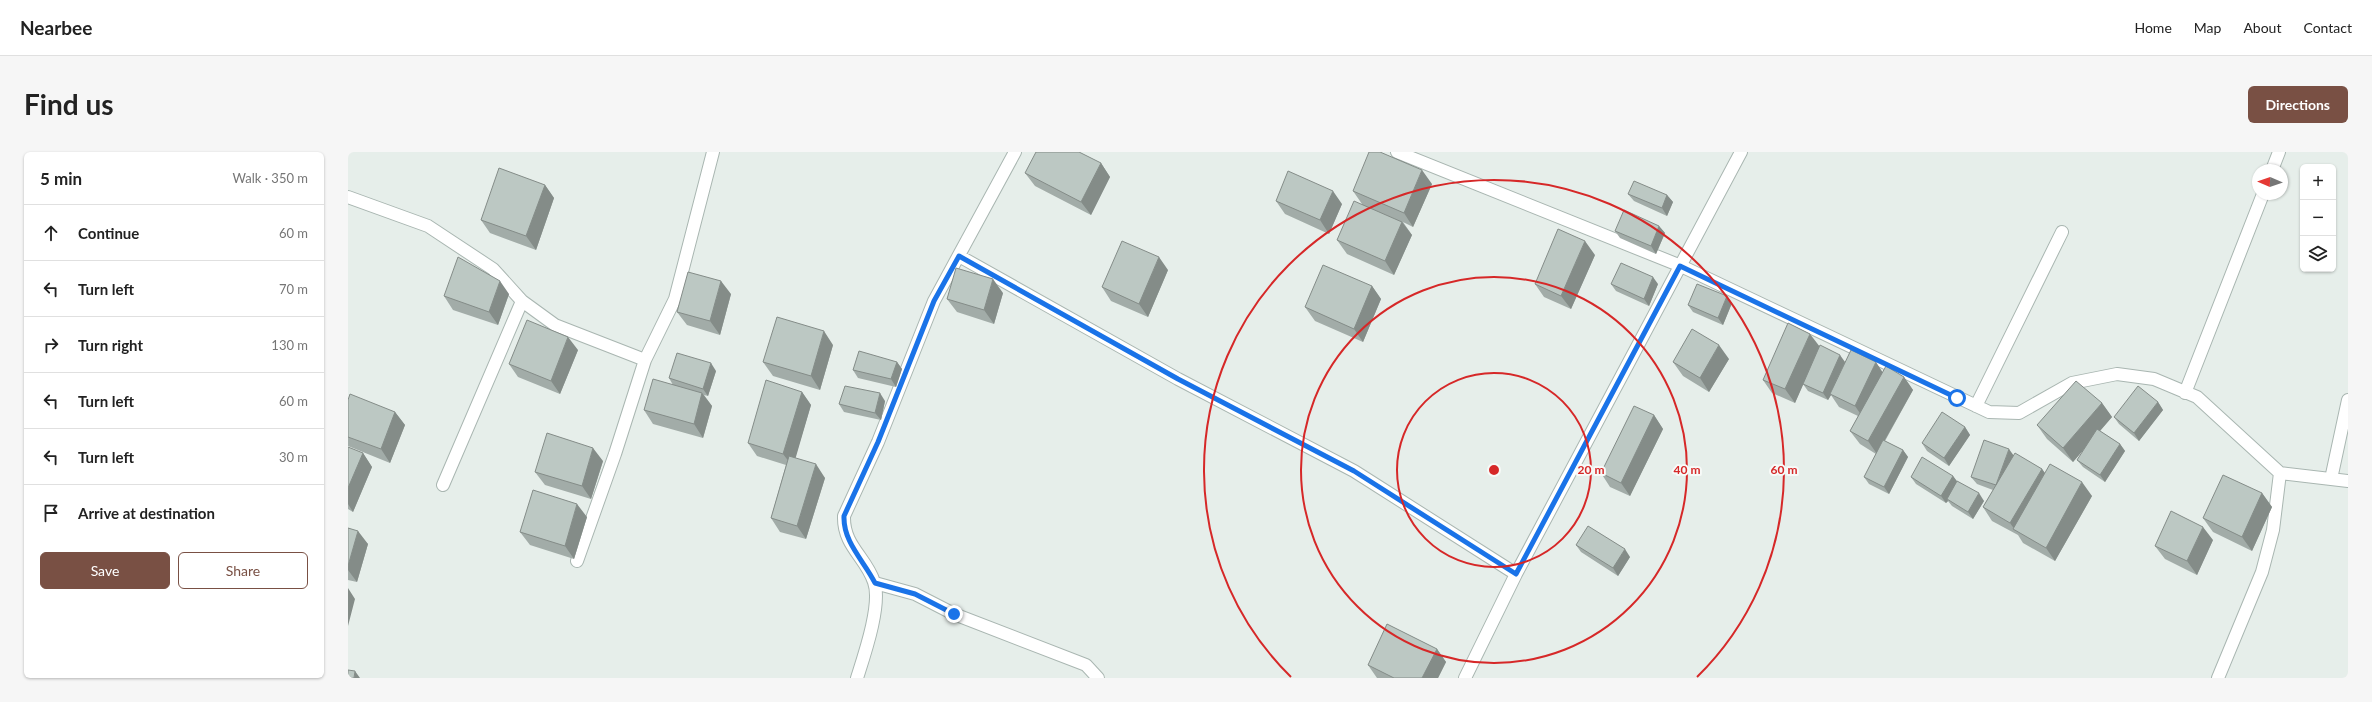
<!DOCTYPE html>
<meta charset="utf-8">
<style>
:root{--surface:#fff;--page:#f6f6f6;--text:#222;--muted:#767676;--line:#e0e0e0;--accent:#795044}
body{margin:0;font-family:Lato,sans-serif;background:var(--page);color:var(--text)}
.controls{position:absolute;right:12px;top:12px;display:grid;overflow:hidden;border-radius:6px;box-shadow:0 1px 3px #0004}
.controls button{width:36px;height:36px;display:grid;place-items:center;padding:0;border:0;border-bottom:1px solid var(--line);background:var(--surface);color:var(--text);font:20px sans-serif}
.compass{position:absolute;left:1904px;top:12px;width:36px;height:36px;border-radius:50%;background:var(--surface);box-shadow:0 1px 3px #0004;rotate:272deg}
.stop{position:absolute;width:12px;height:12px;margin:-9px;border:3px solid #1a73e8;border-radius:50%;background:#fff}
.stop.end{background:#1a73e8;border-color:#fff;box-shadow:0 1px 4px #0008}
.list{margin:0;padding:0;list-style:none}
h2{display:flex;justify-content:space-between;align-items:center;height:52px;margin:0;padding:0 16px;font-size:17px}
h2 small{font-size:13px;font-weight:400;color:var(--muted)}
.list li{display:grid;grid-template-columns:26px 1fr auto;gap:12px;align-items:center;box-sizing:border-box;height:56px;padding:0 16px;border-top:1px solid var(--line)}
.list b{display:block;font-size:15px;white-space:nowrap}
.list em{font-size:13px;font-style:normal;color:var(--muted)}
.actions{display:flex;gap:8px;padding:12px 16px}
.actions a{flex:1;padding:9px 0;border:1px solid var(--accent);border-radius:6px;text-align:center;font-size:14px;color:var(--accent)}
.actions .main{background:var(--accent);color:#fff}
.icon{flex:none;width:22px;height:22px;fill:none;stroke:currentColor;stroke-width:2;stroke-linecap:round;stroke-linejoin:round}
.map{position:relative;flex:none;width:2000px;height:526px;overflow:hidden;border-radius:6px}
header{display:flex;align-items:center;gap:24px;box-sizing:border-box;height:56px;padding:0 20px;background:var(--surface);border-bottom:1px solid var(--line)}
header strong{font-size:19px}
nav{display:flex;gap:22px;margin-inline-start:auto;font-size:14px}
.intro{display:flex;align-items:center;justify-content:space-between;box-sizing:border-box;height:96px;padding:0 24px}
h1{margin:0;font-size:28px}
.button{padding:10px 18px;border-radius:6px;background:var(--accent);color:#fff;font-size:14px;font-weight:700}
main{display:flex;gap:24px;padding:0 24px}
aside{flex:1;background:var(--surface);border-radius:6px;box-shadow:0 1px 3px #0004}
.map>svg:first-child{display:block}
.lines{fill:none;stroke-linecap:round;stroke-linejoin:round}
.minor-casing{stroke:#a9b6b1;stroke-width:14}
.minor{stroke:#fff;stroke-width:12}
.wall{fill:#a2aca8}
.shaded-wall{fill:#848c88}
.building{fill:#bcc8c3;stroke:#848c88}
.route{stroke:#1a73e8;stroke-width:5}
.ring{fill:none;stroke:#d62828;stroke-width:2}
.centre{fill:#d62828;stroke:#f7faf8;stroke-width:2}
.ring-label{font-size:12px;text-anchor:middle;font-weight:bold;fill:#d62828;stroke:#f7faf8;stroke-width:4;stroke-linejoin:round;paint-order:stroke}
</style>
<header>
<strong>Nearbee</strong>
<nav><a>Home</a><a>Map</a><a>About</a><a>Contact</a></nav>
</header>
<div class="intro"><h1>Find us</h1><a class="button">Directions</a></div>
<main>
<aside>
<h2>5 min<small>Walk · 350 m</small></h2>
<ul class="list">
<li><svg class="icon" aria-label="ahead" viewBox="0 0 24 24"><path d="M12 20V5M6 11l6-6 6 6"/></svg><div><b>Continue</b></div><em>60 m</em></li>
<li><svg class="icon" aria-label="left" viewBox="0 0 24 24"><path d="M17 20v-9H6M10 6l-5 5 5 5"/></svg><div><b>Turn left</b></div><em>70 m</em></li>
<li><svg class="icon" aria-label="right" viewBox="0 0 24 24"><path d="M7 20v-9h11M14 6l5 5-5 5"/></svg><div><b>Turn right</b></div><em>130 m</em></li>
<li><svg class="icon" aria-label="left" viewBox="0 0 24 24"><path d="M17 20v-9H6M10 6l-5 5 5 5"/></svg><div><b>Turn left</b></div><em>60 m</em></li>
<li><svg class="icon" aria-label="left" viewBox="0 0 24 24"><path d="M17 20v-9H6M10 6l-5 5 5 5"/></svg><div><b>Turn left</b></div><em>30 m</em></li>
<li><svg class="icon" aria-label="arrive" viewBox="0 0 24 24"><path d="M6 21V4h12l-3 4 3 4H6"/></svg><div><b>Arrive at destination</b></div></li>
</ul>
<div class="actions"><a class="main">Save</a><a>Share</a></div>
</aside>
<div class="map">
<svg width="2000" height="526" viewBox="0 0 2000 526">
<rect width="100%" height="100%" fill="#e6eeea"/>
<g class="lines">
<defs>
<path id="minor" d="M1049,0L1333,114L1641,260L1671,261L1724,231L1769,222L1806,227L1849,245L1932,321L2000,329
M1924,18L1931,0
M0,45L80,74L145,117L174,149L207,173L297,208
M611,104L830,227L1006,319L1168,422
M1837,241L1915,42
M1628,254L1714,80
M1983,327L2000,248
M95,333L174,149
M229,409L267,302L297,208L327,147L365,0
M527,431L567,442L606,462L738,513L750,526
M509,526C516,504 534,452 526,430C518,405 495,394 496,364L530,290L586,149L667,0
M1117,526L1168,422L1393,0
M1870,526L1914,420L1925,378L1932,321"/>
</defs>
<!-- minor casing -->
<use href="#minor" class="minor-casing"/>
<!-- minor -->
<use href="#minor" class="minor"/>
</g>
<!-- wall -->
<path class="wall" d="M753,11L762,25L743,63L687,34L677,21Z
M1084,32L1065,75L1055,70L1064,83L1046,123L999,102L989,88L1014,52L1005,39Z
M197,33L206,46L188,98L142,81L133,68Z
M1280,42L1319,43L1325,50L1319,64L1286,49Z
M928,49L994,52L981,82L937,62Z
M1311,74L1317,81L1308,102L1272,86L1267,79Z
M1247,103L1223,157L1196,145L1187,132Z
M820,118L800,165L763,149L754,135Z
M1263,132H1310L1301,154L1268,139Z
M1024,134L1033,147L1015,190L967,169L957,155Z
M655,141L646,172L609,160L599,147Z
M161,142L150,173L105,158L96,144Z
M383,142L372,183L339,173L329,160Z
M1384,151L1375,173L1345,160L1340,153Z
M485,193L472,238L425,224L415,210Z
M1471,194L1497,210L1534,220L1556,225L1565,238L1537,289L1555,298L1560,305L1541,342L1521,332L1516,325L1528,302L1512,292L1502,279L1510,264L1491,255L1483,243L1480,248L1460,239L1455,232L1447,251L1424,241L1415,228Z
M230,198L212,242L170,225L161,212Z
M1381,207L1361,240L1335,224L1325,210Z
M549,210L554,217L548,235L510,226L505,218Z
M368,219L360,244L356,243L364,254L355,286L305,272L296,258L325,233L321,226Z
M454,240L463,253L447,306L477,326L458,387L432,380L423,366L438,313L409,304L400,291Z
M0,248L47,260L57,273L42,311L0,294Z
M537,249L533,268L496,260L491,252Z
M1810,250L1815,258L1791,289L1771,272L1766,265Z
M1754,251L1764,265L1752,279L1772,292L1777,299L1757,330L1735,315L1729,308L1739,293L1725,310L1699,287L1689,273Z
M1306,263L1315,277L1282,344L1262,335L1253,321Z
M1617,275L1622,283L1601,314L1579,299L1574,291Z
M0,295L15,301L24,315L5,360L0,357Z
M1666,303L1694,317L1697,321L1744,344L1707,409L1675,391L1670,383L1644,369L1635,355L1645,338L1629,332L1623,325Z
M255,309L243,347L197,333L187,320Z
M1605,324L1609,329L1636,349L1625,367L1604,354L1600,349L1598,351L1568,332L1563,325Z
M1914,341L1924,355L1904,399L1865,380L1855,366Z
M239,365L226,407L182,393L172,380Z
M0,376L20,392L9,430L0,428Z
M1865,388L1849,423L1817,407L1807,394Z
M1228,393L1282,405L1270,424L1233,400Z
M1089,497L1098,510L1090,526H1029L1020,513Z"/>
<!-- shaded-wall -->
<path class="shaded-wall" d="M753,11L762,25L743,63L733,50Z
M1074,18L1084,32L1065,75L1056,61Z
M197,33L206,46L188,98L178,84Z
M985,39L994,52L981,82L972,68Z
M1319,43L1325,50L1319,64L1314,56Z
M1054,70L1064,83L1046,123L1037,109Z
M1311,74L1317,81L1308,102L1303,94Z
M1237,89L1247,103L1223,157L1213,144Z
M811,105L820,118L800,165L791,152Z
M1305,125L1310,132L1301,154L1296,147Z
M645,127L655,141L646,172L636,158Z
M152,129L161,142L150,173L141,160Z
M373,129L383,142L372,183L362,169Z
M1024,134L1033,147L1015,190L1006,177Z
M1379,144L1384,151L1375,173L1370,166Z
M476,179L485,193L472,238L463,224Z
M1462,182L1472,195L1447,251L1437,237Z
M220,185L230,198L212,242L203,229Z
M1371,193L1381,207L1361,240L1352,226Z
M1492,203L1497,210L1482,242L1483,243L1480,248L1475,241Z
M549,210L554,217L548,235L543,227Z
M1528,210L1537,224L1516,267L1507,254Z
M363,211L368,219L360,244L355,237Z
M1556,225L1565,238L1529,302L1520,289Z
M454,240L463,253L445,315L435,302Z
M354,241L364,254L355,286L346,272Z
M532,241L537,249L533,268L527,261Z
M1810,250L1815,258L1791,289L1786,281Z
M1754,251L1764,265L1725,310L1715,296Z
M47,260L57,273L42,311L33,297Z
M1306,263L1315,277L1282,344L1273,331Z
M1617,275L1622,283L1601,314L1596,306Z
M1772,292L1777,299L1757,330L1752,323Z
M245,296L255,309L243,347L234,334Z
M1661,297L1666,304L1648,334Z
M1555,298L1560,305L1541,342L1536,335Z
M15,301L24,315L5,360L0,352V336Z
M468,312L477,326L458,387L449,374Z
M1694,317L1703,330L1667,378L1662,371Z
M1605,324L1610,331L1599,347L1600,349L1598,351L1593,344Z
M1734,330L1744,344L1707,409L1698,396Z
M1631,341L1636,349L1625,367L1620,360Z
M1914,341L1924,355L1904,399L1894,385Z
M229,352L239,365L226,407L217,394Z
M1855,375L1865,388L1849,423L1839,409Z
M10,379L20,392L9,430L0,418V414Z
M1277,397L1282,405L1270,424L1265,416Z
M0,436L7,447L0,474Z
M1089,497L1098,510L1090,526H1074Z
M7,519L12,526H6Z"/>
<!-- building -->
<path class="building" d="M688,0H731L753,11L733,50L677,21Z
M1021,0H1032L1074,18L1056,61L1005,39Z
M151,16L197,33L178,84L133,68Z
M940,19L985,39L972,68L928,49Z
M1286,29L1319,43L1314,56L1280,42Z
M1006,49L1054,70L1037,109L989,88Z
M1276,58L1311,74L1303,94L1267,79Z
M1210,77L1237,89L1213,144L1187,132Z
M774,89L811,105L791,152L754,135Z
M110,105L152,129L141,160L96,144Z
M1273,111L1305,125L1296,147L1263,132Z
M975,113L1024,134L1006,177L957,155Z
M608,116L645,127L636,158L599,147Z
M340,120L373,129L362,169L329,160Z
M1349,132L1379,144L1370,166L1340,153Z
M429,165L476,179L463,224L415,210Z
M179,168L220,185L203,229L161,212Z
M1440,171L1462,182L1437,237L1415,228Z
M1344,177L1371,193L1352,226L1325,210Z
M1472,193L1492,203L1475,241L1455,232Z
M1503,198L1528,210L1507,254L1482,242Z
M511,199L549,210L543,227L505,218Z
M329,201L363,211L355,237L321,226Z
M1538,214L1556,225L1520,289L1502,279Z
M305,227L354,241L346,272L296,258Z
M418,228L454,240L435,302L400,291Z
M1728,229L1754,251L1715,296L1689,273Z
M497,234L532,241L527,261L491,252Z
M1790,234L1810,250L1786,281L1766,265Z
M2,242L47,260L33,297L0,285V248Z
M1286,254L1306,263L1273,331L1253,321Z
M1594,260L1617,275L1596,306L1574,291Z
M1749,277L1772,292L1752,323L1729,308Z
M199,281L245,296L234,334L187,320Z
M1535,288L1555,298L1536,335L1516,325Z
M1636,288L1661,297L1648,333L1623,325Z
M0,295L15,301L0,336Z
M1667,301L1694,317L1662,371L1635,355Z
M441,304L468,312L449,374L423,366Z
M1574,305L1605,324L1593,344L1563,325Z
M1702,312L1734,330L1698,396L1665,377Z
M1875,323L1914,341L1894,385L1855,366Z
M1609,329L1631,341L1620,360L1599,347Z
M185,338L229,352L217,394L172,380Z
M1823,359L1855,375L1839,409L1807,394Z
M1240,374L1277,397L1265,416L1228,393Z
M0,376L10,379L0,414Z
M1039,472L1089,497L1074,526H1046L1020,513Z
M0,518L7,519L6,526H0Z"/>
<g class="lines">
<!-- route -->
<path class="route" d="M606,462L567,442L527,431C516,409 495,390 496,364L530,290L586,149L611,104L830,227L1006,319L1168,422L1332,114L1609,246"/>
</g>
<!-- distance rings -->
<g class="ring">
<circle cx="1146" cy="318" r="97"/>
<circle cx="1146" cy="318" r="193"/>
<path d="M943 525A290 290 0 1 1 1349 525"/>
</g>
<circle cx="1146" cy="318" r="6" class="centre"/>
<g class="ring-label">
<text x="1243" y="322">20 m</text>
<text x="1339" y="322">40 m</text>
<text x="1436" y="322">60 m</text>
</g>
</svg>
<div class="controls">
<button>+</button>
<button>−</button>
<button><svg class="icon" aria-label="layers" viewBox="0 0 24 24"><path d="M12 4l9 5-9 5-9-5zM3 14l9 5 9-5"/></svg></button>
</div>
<svg class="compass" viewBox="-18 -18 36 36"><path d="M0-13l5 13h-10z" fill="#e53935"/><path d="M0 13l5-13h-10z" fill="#767676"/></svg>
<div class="stop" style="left:1609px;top:246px"></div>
<div class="stop end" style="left:606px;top:462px"></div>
</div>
</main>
